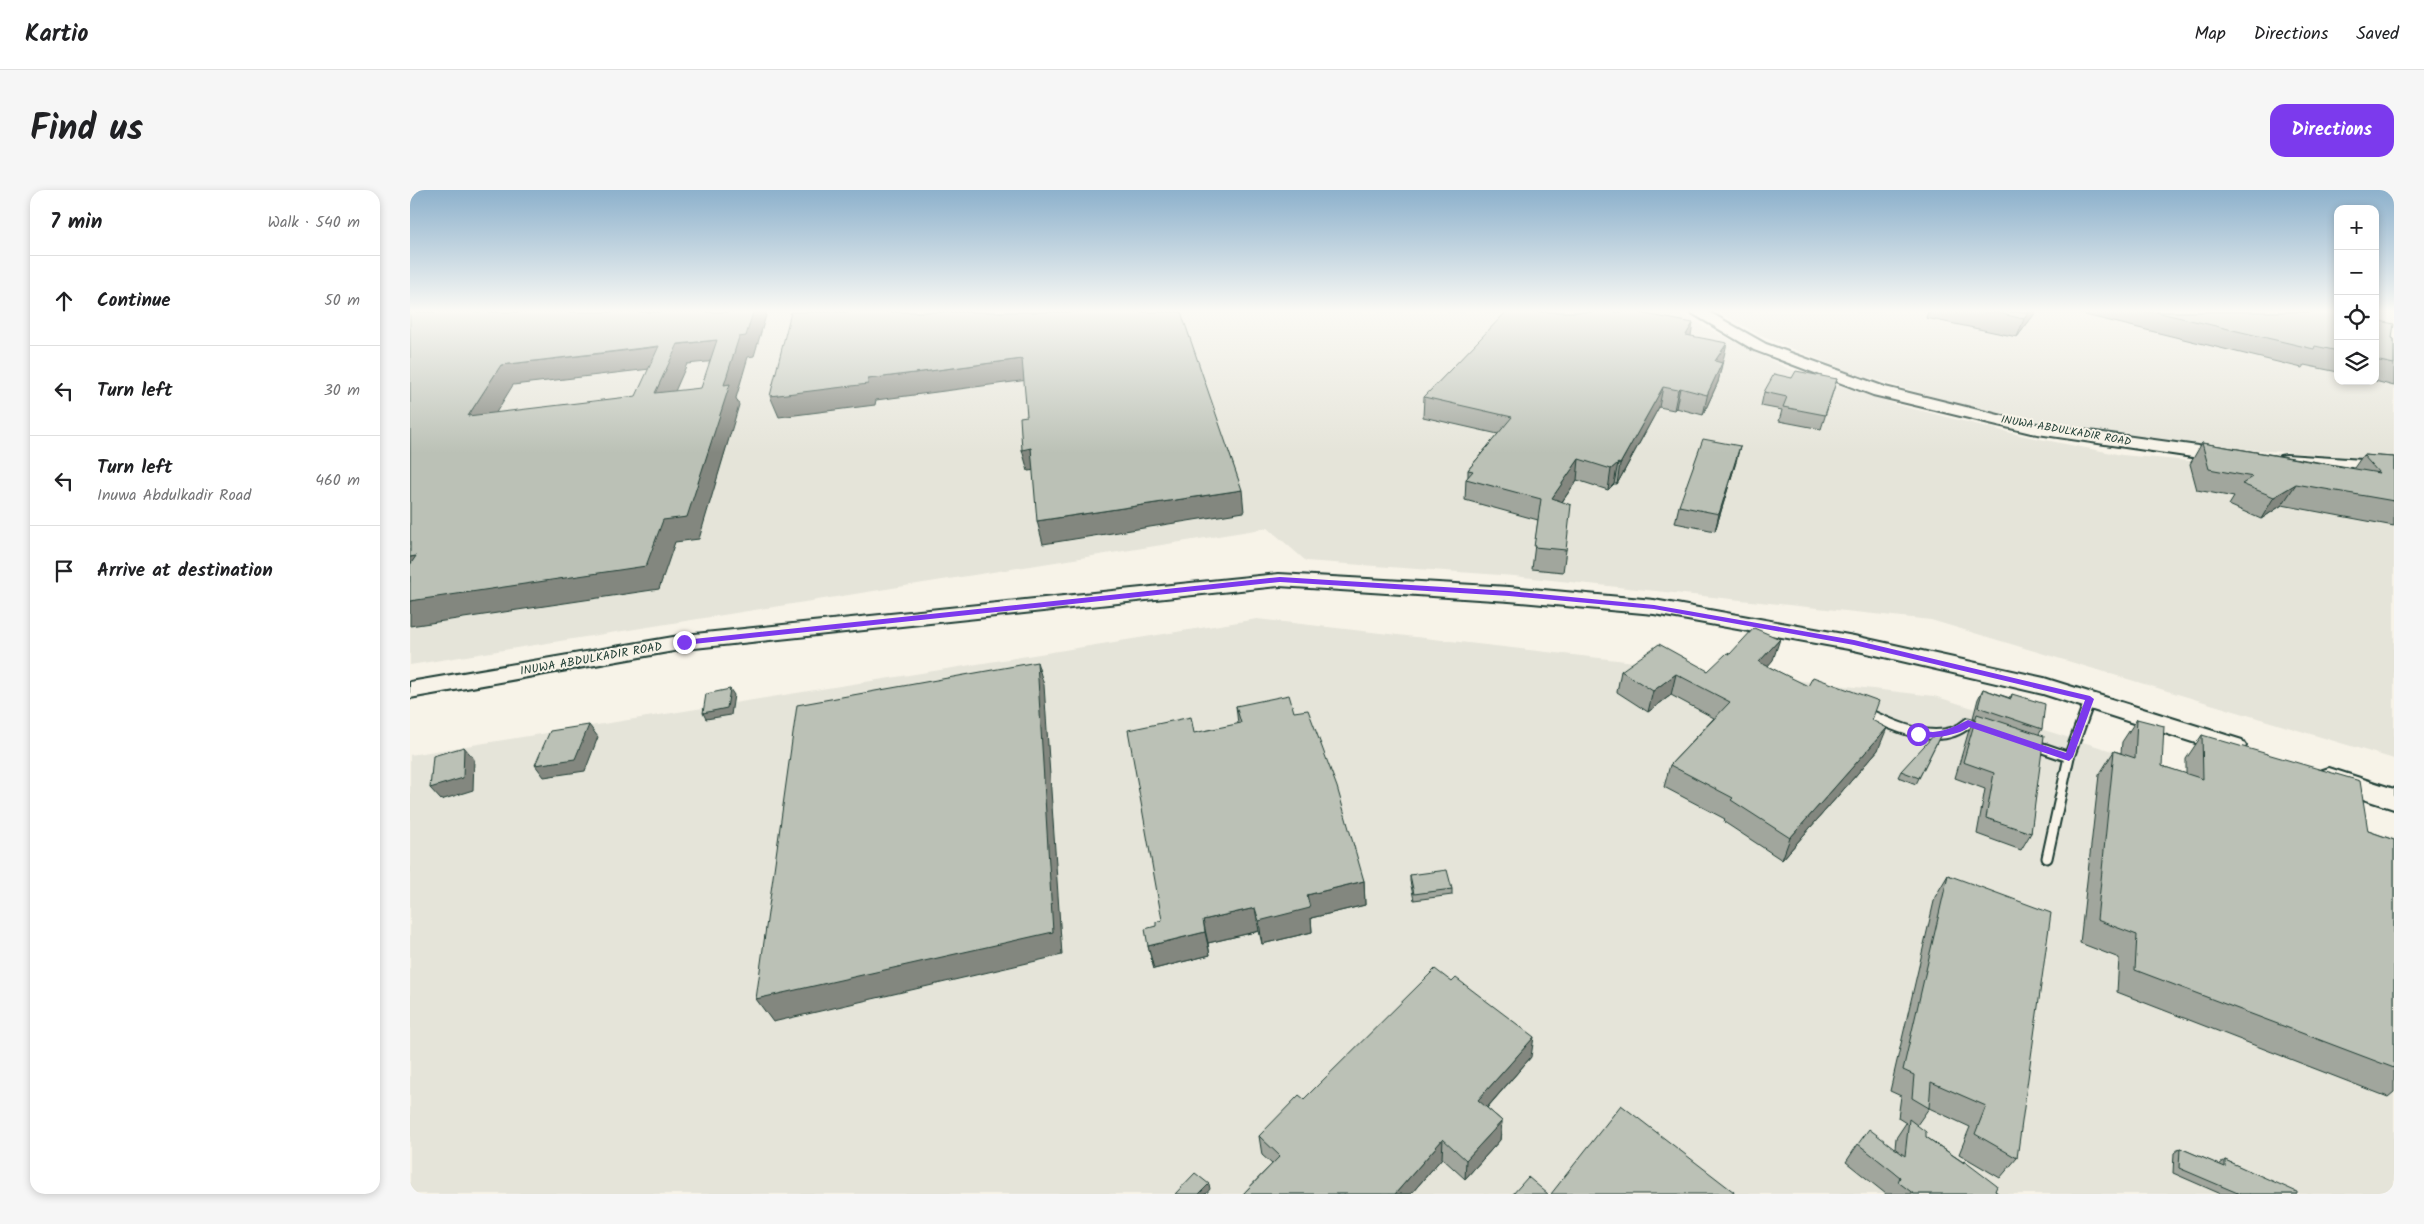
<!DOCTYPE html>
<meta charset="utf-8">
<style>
:root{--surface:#fff;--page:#f6f6f6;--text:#202124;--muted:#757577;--line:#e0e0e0;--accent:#7c3aed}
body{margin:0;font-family:Kalam,sans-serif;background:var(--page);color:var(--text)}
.controls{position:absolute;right:15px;top:15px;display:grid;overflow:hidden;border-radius:10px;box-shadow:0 2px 8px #0003}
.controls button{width:45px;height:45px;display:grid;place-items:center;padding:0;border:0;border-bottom:1px solid var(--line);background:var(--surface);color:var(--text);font:25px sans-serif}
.stop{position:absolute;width:15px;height:15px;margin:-11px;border:4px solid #7c3aed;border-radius:50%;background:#fff}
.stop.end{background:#7c3aed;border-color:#fff;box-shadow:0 1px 5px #0008}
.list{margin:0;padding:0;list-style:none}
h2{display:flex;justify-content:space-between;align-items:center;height:65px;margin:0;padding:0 20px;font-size:21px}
h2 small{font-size:16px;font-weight:400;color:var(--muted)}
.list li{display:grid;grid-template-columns:32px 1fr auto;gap:15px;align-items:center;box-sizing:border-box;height:90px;padding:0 20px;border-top:1px solid var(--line)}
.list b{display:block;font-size:19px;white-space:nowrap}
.list p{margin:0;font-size:16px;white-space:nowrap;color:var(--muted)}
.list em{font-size:16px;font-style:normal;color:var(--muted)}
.icon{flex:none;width:28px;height:28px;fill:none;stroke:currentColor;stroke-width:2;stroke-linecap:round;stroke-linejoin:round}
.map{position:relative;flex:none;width:1984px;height:1004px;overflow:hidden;border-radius:15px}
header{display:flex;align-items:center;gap:30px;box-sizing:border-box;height:70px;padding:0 25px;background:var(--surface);border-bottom:1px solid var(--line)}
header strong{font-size:24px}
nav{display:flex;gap:28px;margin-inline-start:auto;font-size:18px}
.intro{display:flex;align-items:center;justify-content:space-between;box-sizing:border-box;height:120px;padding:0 30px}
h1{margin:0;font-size:35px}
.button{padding:12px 22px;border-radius:15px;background:var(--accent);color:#fff;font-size:18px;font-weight:700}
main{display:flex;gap:30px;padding:0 30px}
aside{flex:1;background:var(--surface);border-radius:15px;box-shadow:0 2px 8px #0003}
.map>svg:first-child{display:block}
.built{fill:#e5e4d9}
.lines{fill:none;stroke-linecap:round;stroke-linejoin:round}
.lane-casing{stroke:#1f3d34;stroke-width:13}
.secondary-casing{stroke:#1f3d34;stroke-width:4}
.lane{stroke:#f7f3e8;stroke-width:9}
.secondary{fill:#f7f3e8;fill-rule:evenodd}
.wall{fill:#a1a69d;stroke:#1f3d34}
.shaded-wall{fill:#83877f;stroke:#1f3d34}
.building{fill:#bbc1b6;stroke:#1f3d34;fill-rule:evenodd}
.route{fill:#7c3aed}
.labels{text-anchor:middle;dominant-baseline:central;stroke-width:4;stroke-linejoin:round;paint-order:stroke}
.far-street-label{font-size:11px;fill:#1f3d34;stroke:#f7f3e8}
.street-label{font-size:12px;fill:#1f3d34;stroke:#f7f3e8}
</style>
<header>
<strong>Kartio</strong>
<nav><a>Map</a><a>Directions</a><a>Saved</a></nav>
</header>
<div class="intro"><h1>Find us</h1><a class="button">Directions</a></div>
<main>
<aside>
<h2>7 min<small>Walk · 540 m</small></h2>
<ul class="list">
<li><svg class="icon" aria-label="ahead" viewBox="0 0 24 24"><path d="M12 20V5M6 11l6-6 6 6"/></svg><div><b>Continue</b></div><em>50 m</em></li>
<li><svg class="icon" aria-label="left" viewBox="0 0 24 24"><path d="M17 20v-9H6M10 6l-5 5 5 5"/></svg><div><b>Turn left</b></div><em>30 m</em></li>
<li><svg class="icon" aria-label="left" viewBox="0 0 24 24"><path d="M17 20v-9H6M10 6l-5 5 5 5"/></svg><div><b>Turn left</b><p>Inuwa Abdulkadir Road</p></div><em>460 m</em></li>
<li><svg class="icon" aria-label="arrive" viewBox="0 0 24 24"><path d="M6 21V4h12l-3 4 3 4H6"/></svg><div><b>Arrive at destination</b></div></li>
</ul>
</aside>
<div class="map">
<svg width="1984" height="1004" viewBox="0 0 1984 1004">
<rect width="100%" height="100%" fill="#f7f3e8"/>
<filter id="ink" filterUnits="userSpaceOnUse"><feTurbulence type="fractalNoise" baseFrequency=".02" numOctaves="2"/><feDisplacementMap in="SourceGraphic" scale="10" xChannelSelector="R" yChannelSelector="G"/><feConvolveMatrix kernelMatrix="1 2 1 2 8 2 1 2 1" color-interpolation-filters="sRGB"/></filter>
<g filter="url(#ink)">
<!-- built -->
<path class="built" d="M0,122H1266L1377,178L1488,215L1610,245L1712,265L1984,289V569L1521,430L1104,386L896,371L858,338L0,475Z
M1309,122H1928V191H1965V122H1984V270L1817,258L1670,240L1545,213L1442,183L1351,146Z
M847,429L1524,506L1984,648V1004H0V565Z"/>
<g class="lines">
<defs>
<path id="lane" d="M1452,521C1481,535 1529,559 1558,533L1573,539
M1621,554L1659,567L1680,509
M1637,668L1659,567"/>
<path id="secondary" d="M1280,122H1299L1356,154L1475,197L1621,233L1824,261L1827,265L1824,269L1789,268L1621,243L1463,205L1344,160Z
M1876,265L1984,272V284L1870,274L1867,270L1870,266Z
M869,384L1099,397L1244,410L1444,446L1634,488L1832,550L1836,556L1832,562L1823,565L1633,504L1444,460L1244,424L1099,411L869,396L275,459L0,508V492L275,445Z
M1919,578L1984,599V619L1910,595L1906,588L1910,581Z"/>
</defs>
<!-- lane casing -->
<use href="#lane" class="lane-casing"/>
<!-- secondary casing -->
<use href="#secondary" class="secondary-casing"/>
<!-- lane -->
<use href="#lane" class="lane"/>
<!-- secondary -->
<use href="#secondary" class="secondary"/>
</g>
<!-- wall -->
<path class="wall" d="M1518,122H1626L1607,147L1516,128Z
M1663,122H1928V182L1894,175L1892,178Z
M1965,130L1982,148L1984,149V196L1965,191Z
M1281,146L1313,173L1311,175L1308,192L1293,225L1266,218L1264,220L1249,217L1207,294H1204L1198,300L1167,290L1152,312L1156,360L1153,382L1122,379L1128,330L1055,310L1056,289L1058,287V280L1088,244L1013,227L1014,207Z
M1382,188L1427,189L1411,239L1369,231L1372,220L1351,216L1354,202Z
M1792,253L1944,278L1953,265L1984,267V336L1872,315L1851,329L1819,315L1824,307L1787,300L1780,274Z
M1326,272L1305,341L1265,333L1269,316Z
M1320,464L1363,470L1357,476L1462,530L1468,560L1372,670L1314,632L1315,629L1254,597L1260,575L1304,528L1261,505L1238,522L1207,502L1211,481H1298Z
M1573,499L1600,508L1602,504L1632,539L1629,544L1621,643L1611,660L1567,644L1575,599L1545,588L1559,540L1565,528H1563L1568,509Z
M826,516L884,522L954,691L955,715L901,728L902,742L852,754L849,741L798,753L800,765L744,779L738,756L746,736L752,730L828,534Z
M1727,529L1752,576L1776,584V569L1792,545L1958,641L1984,650V902L1978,907L1707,802L1709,768L1670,753L1689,585L1704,561L1711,563L1712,552Z
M1531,544L1506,594L1488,587L1491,581Z
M1000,685L1042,699V705L1004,710L1000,691Z
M1538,685L1607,968L1590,988L1549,964L1560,937L1519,918L1507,935L1516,947L1553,972L1554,971L1585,1001L1589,1004H1476L1436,972L1448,954L1485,958L1486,948L1496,933L1488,928L1491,906L1480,901L1525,707Z
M1121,867L1077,918L1092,931L1090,950L1055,989L1032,968L1001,1004H833L862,974L852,965L849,946L894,909Z
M1770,958L1809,975L1815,970L1887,1004H1811L1763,983L1764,963Z"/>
<!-- shaded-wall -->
<path class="shaded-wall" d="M343,122H357L344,166L338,167L326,208L329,215L289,349L265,352L249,399L0,436V411L253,330L329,147Z
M1619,122H1626L1607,147L1614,129Z
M1283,133L1280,152L1276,145Z
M307,150L316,170L277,174L255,224L245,203L257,177L103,195L71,247L58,226L91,175Z
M1317,153L1308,192L1293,225L1305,171Z
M612,169L618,190L466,210L465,215L369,227L360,206L458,189Z
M1253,197L1249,217L1207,294L1210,274Z
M1270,198L1266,218L1264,220L1268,200Z
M1330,256L1326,272L1305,341L1309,324Z
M621,258L626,280L618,281L612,260Z
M1169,269L1167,290L1140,329L1142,308Z
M1208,273L1204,294L1198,300L1201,279Z
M1886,294L1872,315L1851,329L1864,307Z
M832,300L834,322L633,354L627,331Z
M6,366L0,392V367Z
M1370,449L1363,470L1343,494L1349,472Z
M627,472L634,495L652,765L363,832L346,809Z
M1266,484L1261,505L1238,522L1243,501Z
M320,499L324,505L321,525L296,529L293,523Z
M179,535L188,547L175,581L134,587L125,575Z
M1477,538L1468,560L1372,670L1380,648Z
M54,557L64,569L63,600L31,610L20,598Z
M954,691L955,715L901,728L902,742L852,754L849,731L897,705Z
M845,718L849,741L798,753L793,730Z
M795,742L800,765L744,779L738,756Z
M1124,847L1121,867L1066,930L1068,910Z
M1092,931L1090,950L1055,989L1056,970Z
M1033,949L1032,968L1001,1004H985Z
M799,994L800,999L796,1004H789Z"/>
<!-- building -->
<path class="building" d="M0,122H343L336,146L329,147L314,195L320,194L277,327L253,330L236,376L0,411V375L6,366L0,367ZM307,150L291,198L245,203L268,154ZM249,156L226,206L58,226L91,175Z
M381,122H771L832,300L627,331L621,258L612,260L610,227L617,226L612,169L458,189V194L360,206Z
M1096,122H1225L1283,133L1276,145L1317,153L1305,171L1312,173L1297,205L1270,198L1268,200L1253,197L1210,274L1208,273L1201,279L1169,269L1142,308L1161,315L1156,360L1124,357L1131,309L1056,289L1063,281L1058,280L1102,227L1014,207Z
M1583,122H1619L1614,129Z
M1746,122H1928V161L1905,156L1904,159Z
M1965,130L1984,134L1982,148L1984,149V174L1965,170Z
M1386,181L1427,189L1415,225L1373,217L1377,207L1354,202L1364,184L1382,188Z
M1293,249L1330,256L1309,324L1269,316Z
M1792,253L1969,283L1953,265L1984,267V311L1886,294L1864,307L1832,294L1843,287L1799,279Z
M1344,438L1370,449L1349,472L1398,496L1403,487L1469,511L1462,530L1477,538L1380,648L1321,610L1323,608L1260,575L1320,512L1266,484L1243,501L1211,481L1249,454L1298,481L1317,463L1320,464Z
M627,472L643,742L346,809L387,515Z
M320,499L317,518L293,523L296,504Z
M1573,499L1601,509L1602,504L1635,514L1632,539L1568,517Z
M879,505L884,522L898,520L927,597L954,691L897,705L900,718L849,731L845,718L793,730L795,742L738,756L735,739L746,736V732L752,730L718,540L781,527L784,543L831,533L826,516Z
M1567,524L1634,546L1621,643L1576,628L1584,583L1553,572Z
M1727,529L1754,536L1752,576L1793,589L1792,545L1950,591L1958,641L1984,650V878L1725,780L1727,745L1687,730L1704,561L1725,568Z
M179,535L165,569L125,575L140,541Z
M1525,544H1531L1509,588L1491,581Z
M54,557L53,588L20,598L23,566Z
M1037,680L1042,699L1004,704L1000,685Z
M1538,685L1641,723L1607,968L1565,944L1576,916L1521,892L1519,918L1502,908L1504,885L1493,880Z
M1025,779L1042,792L1046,788L1124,847L1068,910L1092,931L1056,970L1033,949L985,1004H833L870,966L849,946L889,905L894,909Z
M1211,915L1324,1002L1323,1004H1141Z
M1499,929L1516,942V947L1554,973V971L1587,996L1585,1001L1589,1004H1504L1488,992L1490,987L1448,954L1459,939L1495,966Z
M1770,958L1815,977V970L1887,1002V1004H1830L1769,978Z
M785,983L799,994L789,1004H765Z
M1118,987L1138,1004H1103Z"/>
</g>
<!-- sky -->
<linearGradient id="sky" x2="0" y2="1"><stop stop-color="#8db1cc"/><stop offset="0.46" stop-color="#fbfaf5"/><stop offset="1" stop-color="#fbfaf5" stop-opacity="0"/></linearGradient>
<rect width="1984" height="263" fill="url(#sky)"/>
<!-- route -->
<path class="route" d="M870,387L1099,401L1244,415L1444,450L1680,506L1684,509L1663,567L1659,571L1559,537C1551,545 1512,552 1504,544C1509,539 1516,542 1523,542C1539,540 1545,536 1558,530L1656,563L1675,510L1444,455L1244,419L1099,406L870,392L274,455L271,452L274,450Z"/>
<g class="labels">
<!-- far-street labels -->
<g class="far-street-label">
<text transform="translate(1656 241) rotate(10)">INUWA ABDULKADIR ROAD</text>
</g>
<!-- street labels -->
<g class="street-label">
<text transform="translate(181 469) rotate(-10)">INUWA ABDULKADIR ROAD</text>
</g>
</g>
</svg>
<div class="controls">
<button>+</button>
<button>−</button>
<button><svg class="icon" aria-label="locate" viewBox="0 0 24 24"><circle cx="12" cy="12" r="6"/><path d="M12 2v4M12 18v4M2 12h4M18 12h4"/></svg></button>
<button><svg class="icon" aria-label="layers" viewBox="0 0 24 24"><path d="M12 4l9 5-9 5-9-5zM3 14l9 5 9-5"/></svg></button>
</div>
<div class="stop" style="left:1508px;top:544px"></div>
<div class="stop end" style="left:274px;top:452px"></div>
</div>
</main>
